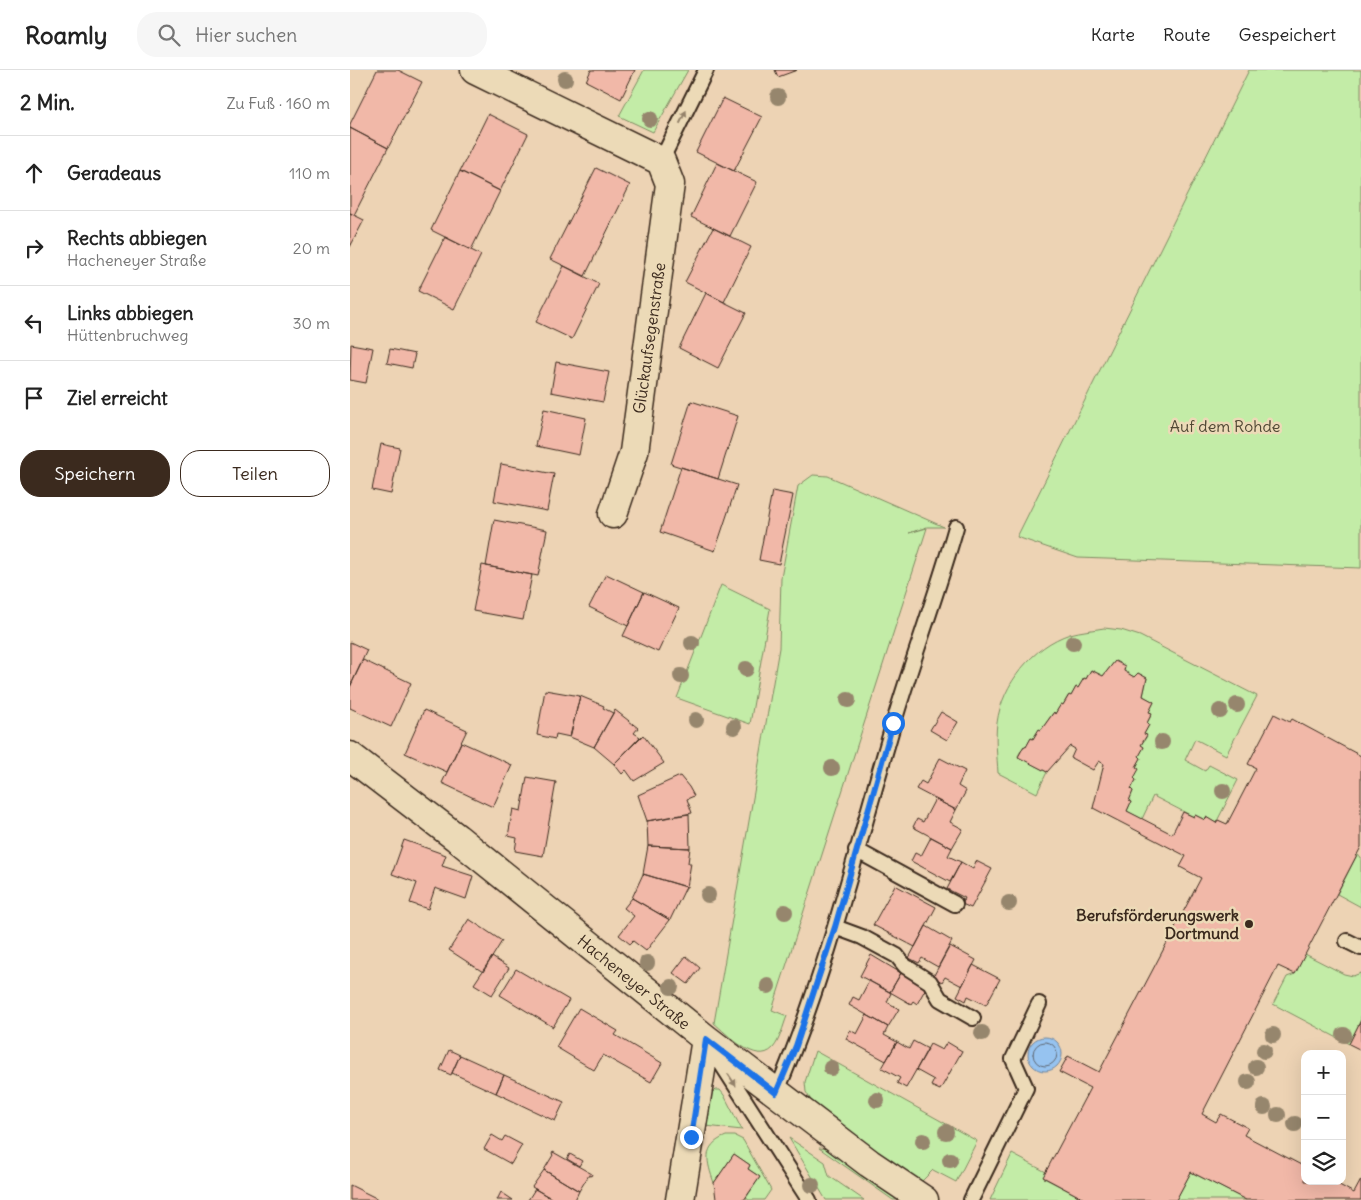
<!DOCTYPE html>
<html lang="de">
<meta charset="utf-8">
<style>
:root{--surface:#fff;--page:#f6f6f6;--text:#222;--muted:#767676;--line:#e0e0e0;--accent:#3b2a1e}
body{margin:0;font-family:Delius,sans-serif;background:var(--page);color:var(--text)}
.controls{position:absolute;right:15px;bottom:15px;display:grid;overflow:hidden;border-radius:10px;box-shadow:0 5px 20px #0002}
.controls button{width:45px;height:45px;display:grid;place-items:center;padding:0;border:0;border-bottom:1px solid var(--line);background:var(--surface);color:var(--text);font:25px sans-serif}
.stop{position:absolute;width:15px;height:15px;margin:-11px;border:4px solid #1a73e8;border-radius:50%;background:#fff}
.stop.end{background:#1a73e8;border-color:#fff;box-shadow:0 1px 5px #0008}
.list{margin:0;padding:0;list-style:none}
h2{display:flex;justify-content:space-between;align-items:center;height:65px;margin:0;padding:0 20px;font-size:21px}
h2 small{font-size:16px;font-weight:400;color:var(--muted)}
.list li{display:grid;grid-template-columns:32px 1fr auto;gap:15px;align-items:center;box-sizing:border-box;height:75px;padding:0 20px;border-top:1px solid var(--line)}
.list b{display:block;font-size:19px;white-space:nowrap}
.list p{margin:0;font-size:16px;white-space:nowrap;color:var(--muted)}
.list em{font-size:16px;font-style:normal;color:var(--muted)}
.actions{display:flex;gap:10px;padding:15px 20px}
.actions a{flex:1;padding:11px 0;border:1px solid var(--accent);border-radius:20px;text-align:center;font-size:18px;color:var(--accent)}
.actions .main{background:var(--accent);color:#fff}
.icon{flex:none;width:28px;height:28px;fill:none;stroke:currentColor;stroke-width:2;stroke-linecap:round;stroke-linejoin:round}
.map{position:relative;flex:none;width:1011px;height:1130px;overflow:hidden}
header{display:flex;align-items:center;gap:30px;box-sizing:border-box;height:70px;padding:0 25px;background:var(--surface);border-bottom:1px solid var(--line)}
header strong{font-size:24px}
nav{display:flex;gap:28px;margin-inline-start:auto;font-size:18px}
.search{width:350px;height:45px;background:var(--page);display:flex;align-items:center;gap:12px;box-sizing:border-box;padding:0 18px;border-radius:20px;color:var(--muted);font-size:19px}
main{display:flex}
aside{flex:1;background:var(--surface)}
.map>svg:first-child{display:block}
.green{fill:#c3eca7;stroke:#7f8b62}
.water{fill:#96c3f0;stroke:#72869c}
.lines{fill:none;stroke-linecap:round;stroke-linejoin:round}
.shore{stroke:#5f6772;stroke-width:1}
.building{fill:#f1b8a8;stroke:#3b2a1e}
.lane-casing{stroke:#3b2a1e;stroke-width:18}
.street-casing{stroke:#3b2a1e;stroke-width:31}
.lane{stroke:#ecdab7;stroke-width:14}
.street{stroke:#ecdab7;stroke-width:28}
.tree{fill:#96866d}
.oneway{fill:#94826a}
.route{stroke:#1a73e8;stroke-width:6}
.poi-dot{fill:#3b2a1e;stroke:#ecdab7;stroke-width:2}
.labels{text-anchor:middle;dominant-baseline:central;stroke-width:5;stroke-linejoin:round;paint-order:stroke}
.street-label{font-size:16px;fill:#3b2a1e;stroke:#ecdab7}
.park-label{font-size:16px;fill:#4f4733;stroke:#ecdab7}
.poi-label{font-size:16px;font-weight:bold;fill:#3b2a1e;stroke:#ecdab7;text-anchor:end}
</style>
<header>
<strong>Roamly</strong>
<div class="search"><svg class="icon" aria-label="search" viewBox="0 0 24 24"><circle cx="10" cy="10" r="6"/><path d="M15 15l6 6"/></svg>Hier suchen</div>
<nav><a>Karte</a><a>Route</a><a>Gespeichert</a></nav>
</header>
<main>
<aside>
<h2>2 Min.<small>Zu Fuß · 160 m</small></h2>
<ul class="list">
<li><svg class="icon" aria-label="ahead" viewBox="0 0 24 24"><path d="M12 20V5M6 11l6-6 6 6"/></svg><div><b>Geradeaus</b></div><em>110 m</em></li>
<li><svg class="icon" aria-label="right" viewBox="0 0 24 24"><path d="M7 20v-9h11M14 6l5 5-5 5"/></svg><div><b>Rechts abbiegen</b><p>Hacheneyer Straße</p></div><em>20 m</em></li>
<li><svg class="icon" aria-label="left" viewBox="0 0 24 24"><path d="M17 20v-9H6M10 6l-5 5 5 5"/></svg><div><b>Links abbiegen</b><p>Hüttenbruchweg</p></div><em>30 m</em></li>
<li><svg class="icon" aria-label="arrive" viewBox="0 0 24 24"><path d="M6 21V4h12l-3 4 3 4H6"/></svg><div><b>Ziel erreicht</b></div></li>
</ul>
<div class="actions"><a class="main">Speichern</a><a>Teilen</a></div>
</aside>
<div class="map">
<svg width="1011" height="1130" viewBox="0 0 1011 1130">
<rect width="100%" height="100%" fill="#edd3b4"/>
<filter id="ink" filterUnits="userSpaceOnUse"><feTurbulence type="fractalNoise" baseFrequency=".02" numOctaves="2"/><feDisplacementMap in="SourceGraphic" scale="10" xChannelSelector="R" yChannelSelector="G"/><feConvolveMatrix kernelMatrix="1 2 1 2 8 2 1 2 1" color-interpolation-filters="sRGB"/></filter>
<g filter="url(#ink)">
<!-- green -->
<path class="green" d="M294,0H338L303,62L269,46Z
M899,0H1011V498L728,488L667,467Z
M463,405L478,406L594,457H577L559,463L577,458L422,940L437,946C433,956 430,970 423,978C406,996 376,963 364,953L429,578L431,508L448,416Z
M371,515L420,539L400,654L327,628Z
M754,558L771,560L790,566L907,626L876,685L845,669L835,690L855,701L859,695L888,710L866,753L857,748L855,750L845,745L844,747L803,726L792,749L777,741L781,732L779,731L783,721L781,719L786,710L784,708L786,697L791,688L789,686L794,677L791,675L797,666L794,664L799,655L797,653L802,644L799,642L804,632L793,626L797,608L788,603L784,607L774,601L765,591L753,606L741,600L736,609L734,608L728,618L726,617L721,626H718L713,635L711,634L705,644L703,643L691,660H689L683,669L681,668L676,677H673L668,686L697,702L687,723L648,703C647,686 645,669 647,653C652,614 683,576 720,564C731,561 743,560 754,558Z
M1007,785L1011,787V837L987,824Z
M955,884L994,904L1003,906L1011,903V950L999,974L923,934L937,907L945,904Z
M465,981L627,1071L606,1112L583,1100L570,1113L471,1042L462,1032L456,1022L455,1012Z
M365,1020H370L374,1025L392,1060L356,1056L362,1023Z
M376,1066H385L393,1070L421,1120L414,1130H399L396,1128L410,1107L398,1099L400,1095L384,1084L364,1113C357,1092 351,1076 376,1066Z
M439,1068L475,1092L479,1106L514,1130H476Z
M469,1078L482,1079L552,1130H543Z
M662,1084L696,1102L694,1108L736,1130H640Z
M841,1102L896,1130H826Z"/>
<!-- water -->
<path class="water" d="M678 984a17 17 0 1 1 34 0a17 17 0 1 1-34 0Z"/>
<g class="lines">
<!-- shore -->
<path class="shore" d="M683 984a12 12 0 1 1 24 0a12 12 0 1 1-24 0Z"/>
</g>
<!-- building -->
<path class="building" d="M27,0H48L72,12L38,78L0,58V54Z
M241,0H285L271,29L236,11Z
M425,0H447L428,7Z
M373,28L412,47L384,101L346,82Z
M138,44L178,64L150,121L110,101Z
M0,58L38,78L4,145L0,143Z
M367,93L407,112L380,166L341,147Z
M246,98L280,115L235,206L200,189Z
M110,101L150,121L121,180L81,160Z
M0,143L14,150L0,177Z
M363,158L401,177L374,232L335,212Z
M95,167L131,185L104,239L68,221Z
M214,196L249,214L222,269L186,252Z
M356,223L396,243L368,298L329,278Z
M1,274L23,278L16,313L0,310Z
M40,279L65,284L62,298L37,293Z
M206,292L259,302L253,332L201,322Z
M341,331L388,346L368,409L321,394Z
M194,339L236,348L229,385L186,376Z
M31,374L50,378L41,424L22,420Z
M151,394L204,404L197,441L144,431Z
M331,397L387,415L365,481L310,462Z
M422,421L443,425L429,494L409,490Z
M144,450L197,460L188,506L136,496Z
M132,495L182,505L173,550L123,541Z
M256,504L294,522L278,556L239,537Z
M294,522L329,538L308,582L273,566Z
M0,572L17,580L0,617Z
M13,590L61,613L41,657L0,638V617Z
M765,591L775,596L774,601L784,607L788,603L797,608L793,626L804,632L799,642L802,643L797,653L799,655L794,664L797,665L791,675L794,677L789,686L791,688L786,697L789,699L784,708L786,710L781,719L783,721L779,731L781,732L777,741L822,764L833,742L844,747L845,745L855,750L856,747L866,753L868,750L877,754L906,698L898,694L924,644L940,652L942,649L1011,686V777L945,904L928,896L852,1044L866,1052L871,1044L898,1058L894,1065L955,1097V1111H982L1004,1123L1011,1110V1130H896L841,1102L826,1130H736L693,1107L740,1018L709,1002L718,986L749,1002L851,808L830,797L836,786L743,738L754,694L749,691L743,700L721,688L725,679L720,676L697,702L668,687L674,676L676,677L681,668L683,669L689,659L691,660L704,642L705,644L711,634L713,635L719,625L721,626L726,617L728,618L734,608L736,609L741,600L753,606Z
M195,620L230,626L220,667L206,664L205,669L187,665Z
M230,626L254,636L253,638L263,643L244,677L220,667Z
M74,640L117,660L97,702L55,683Z
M265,640L288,658L284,663L290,667L264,694L244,677Z
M591,642L608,652L597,670L580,660Z
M293,665L314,693L284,711L276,700L272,704L264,694Z
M111,672L162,695L143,737L92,713Z
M590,688L615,701L608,716L616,721L606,740L566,719L571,711L576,714Z
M330,706L339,717L344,726L337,729L342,743L297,751L288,725Z
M177,707L206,712L193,786L165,781L167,768L158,766L163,739L171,741Z
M585,729L606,740L600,752L613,759L602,778L563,757L567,749L573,752Z
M339,744L340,778L298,776L297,751Z
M581,767L602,778L598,786L611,792L600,812L561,791L565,783L571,786Z
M54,770L96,785L92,796L123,806L116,829L85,818L78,839L60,833L67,813L42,804Z
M298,776L340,778L338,793H341L337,817L293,804Z
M626,791L642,799L621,838L612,834L615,828L597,819L611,792L623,799Z
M293,804L336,817L320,850L282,828Z
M545,815L586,837L565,877L523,855Z
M282,828L320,850L296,881L283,871L280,874L269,865L284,846L274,838Z
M119,849L152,871L133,902L99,880Z
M576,856L602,871L588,897L572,888L569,893L559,888Z
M600,876L626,890L612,916L595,907L592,912L583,907Z
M521,885L551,903L540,922L510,906Z
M336,886L350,898L338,914L323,903Z
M142,887L159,898L142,925L124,914Z
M623,895L650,909L636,935L618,926L616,931L607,926Z
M166,899L219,930L203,957L150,925Z
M551,903L577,916L567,934L563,931L561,934L540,922Z
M519,911L541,923L537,932L549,939L538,957L499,935L503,927L509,930Z
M229,938L268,961L265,965L312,993L301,1012L253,985L244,1000L206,977Z
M517,945L538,957L534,965L547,972L536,991L496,969L500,960L507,964Z
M1011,950V980L999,974Z
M563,971L578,979L556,1018L547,1013L550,1008L532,998L547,972L559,979Z
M597,972L612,981L590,1020L581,1016L584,1010L566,1000L580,974L592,980Z
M99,980L110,985L101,1005L90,1000Z
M110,985L154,1005L146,1023L102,1003Z
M154,1005L214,1032L205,1051L146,1023Z
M142,1065L152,1071L155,1066L172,1075L161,1094L134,1079Z
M203,1082L242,1104L241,1106L239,1105L229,1121L194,1100L203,1085L202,1084Z
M220,1084L232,1091L229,1096L217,1089Z
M384,1084L400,1095L398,1099L410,1107L394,1130H368L366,1129L364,1113Z
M194,1100L229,1121L225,1130H204L182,1117Z
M0,1115L28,1129L27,1130H0Z
M185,1119L204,1130H178Z
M151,1122L163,1130H147Z"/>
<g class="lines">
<defs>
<path id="lane" d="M311,91L356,0
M506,780L605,834
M485,857L512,867L547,886L555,896L580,912L590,929L623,948
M997,871L1011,878
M367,987L459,1130
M426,1023C475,909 504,788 539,669C559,598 586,528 606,457
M621,1130L676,1018L663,989L689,934"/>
<path id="street" d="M125,0L311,91L320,114L284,382L263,444
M0,686L107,768L356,969L519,1093L574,1130
M330,1130L356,969"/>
</defs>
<!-- lane casing -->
<use href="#lane" class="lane-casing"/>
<!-- street casing -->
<use href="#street" class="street-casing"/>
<!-- lane -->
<use href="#lane" class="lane"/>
<!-- street -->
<use href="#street" class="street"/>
</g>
<!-- trees -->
<g class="tree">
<circle cx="215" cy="9" r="8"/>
<circle cx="428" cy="27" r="8"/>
<circle cx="300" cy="49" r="8"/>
<circle cx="342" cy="573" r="8"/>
<circle cx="723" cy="573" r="8"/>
<circle cx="396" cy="599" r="8"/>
<circle cx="331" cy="606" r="8"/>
<circle cx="498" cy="630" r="8"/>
<circle cx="887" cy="635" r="8"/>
<circle cx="870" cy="641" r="8"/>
<circle cx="346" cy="650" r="8"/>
<circle cx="384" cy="657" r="8"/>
<circle cx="812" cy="672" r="8"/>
<circle cx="482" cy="698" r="8"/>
<circle cx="873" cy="721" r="8"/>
<circle cx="358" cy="825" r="8"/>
<circle cx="659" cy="833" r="8"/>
<circle cx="435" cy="842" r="8"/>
<circle cx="297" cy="893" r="8"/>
<circle cx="418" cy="916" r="8"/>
<circle cx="321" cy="917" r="8"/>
<circle cx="632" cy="963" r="8"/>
<circle cx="923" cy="965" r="8"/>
<circle cx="994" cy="965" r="8"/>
<circle cx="914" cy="981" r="8"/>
<circle cx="906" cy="997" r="8"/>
<circle cx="481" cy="998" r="8"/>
<circle cx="898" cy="1012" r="8"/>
<circle cx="527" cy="1030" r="8"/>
<circle cx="914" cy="1037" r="8"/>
<circle cx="928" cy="1045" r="8"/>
<circle cx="945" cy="1054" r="8"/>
<circle cx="596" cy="1062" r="8"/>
<circle cx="573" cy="1071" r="8"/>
<circle cx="600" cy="1090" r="8"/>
<circle cx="462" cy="1115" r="8"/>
</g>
<!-- one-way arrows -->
<defs><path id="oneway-solid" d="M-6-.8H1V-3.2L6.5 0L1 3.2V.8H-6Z" transform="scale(1.25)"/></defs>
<g class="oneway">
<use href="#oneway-solid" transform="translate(333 47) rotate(-64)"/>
<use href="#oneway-solid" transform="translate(382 1010) rotate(57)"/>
</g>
</g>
<g class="lines" filter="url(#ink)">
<!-- route -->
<path class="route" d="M341,1067L356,969L426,1023L446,976L485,857L543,653"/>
</g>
<!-- markers -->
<circle class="poi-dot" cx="899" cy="854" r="5"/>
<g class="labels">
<!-- street labels -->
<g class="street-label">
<text transform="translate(299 268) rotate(-82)">Glückaufsegenstraße</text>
<text transform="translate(284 912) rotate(39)">Hacheneyer Straße</text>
</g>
<!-- park labels -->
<g class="park-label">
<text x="875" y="356">Auf dem Rohde</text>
</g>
<!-- poi labels -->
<g class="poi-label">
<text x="889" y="845">Berufsförderungswerk<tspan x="889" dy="18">Dortmund</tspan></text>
</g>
</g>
</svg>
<div class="controls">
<button>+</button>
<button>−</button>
<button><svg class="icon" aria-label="layers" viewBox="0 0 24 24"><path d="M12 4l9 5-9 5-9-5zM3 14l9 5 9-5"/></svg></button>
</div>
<div class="stop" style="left:543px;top:653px"></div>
<div class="stop end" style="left:341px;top:1067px"></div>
</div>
</main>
